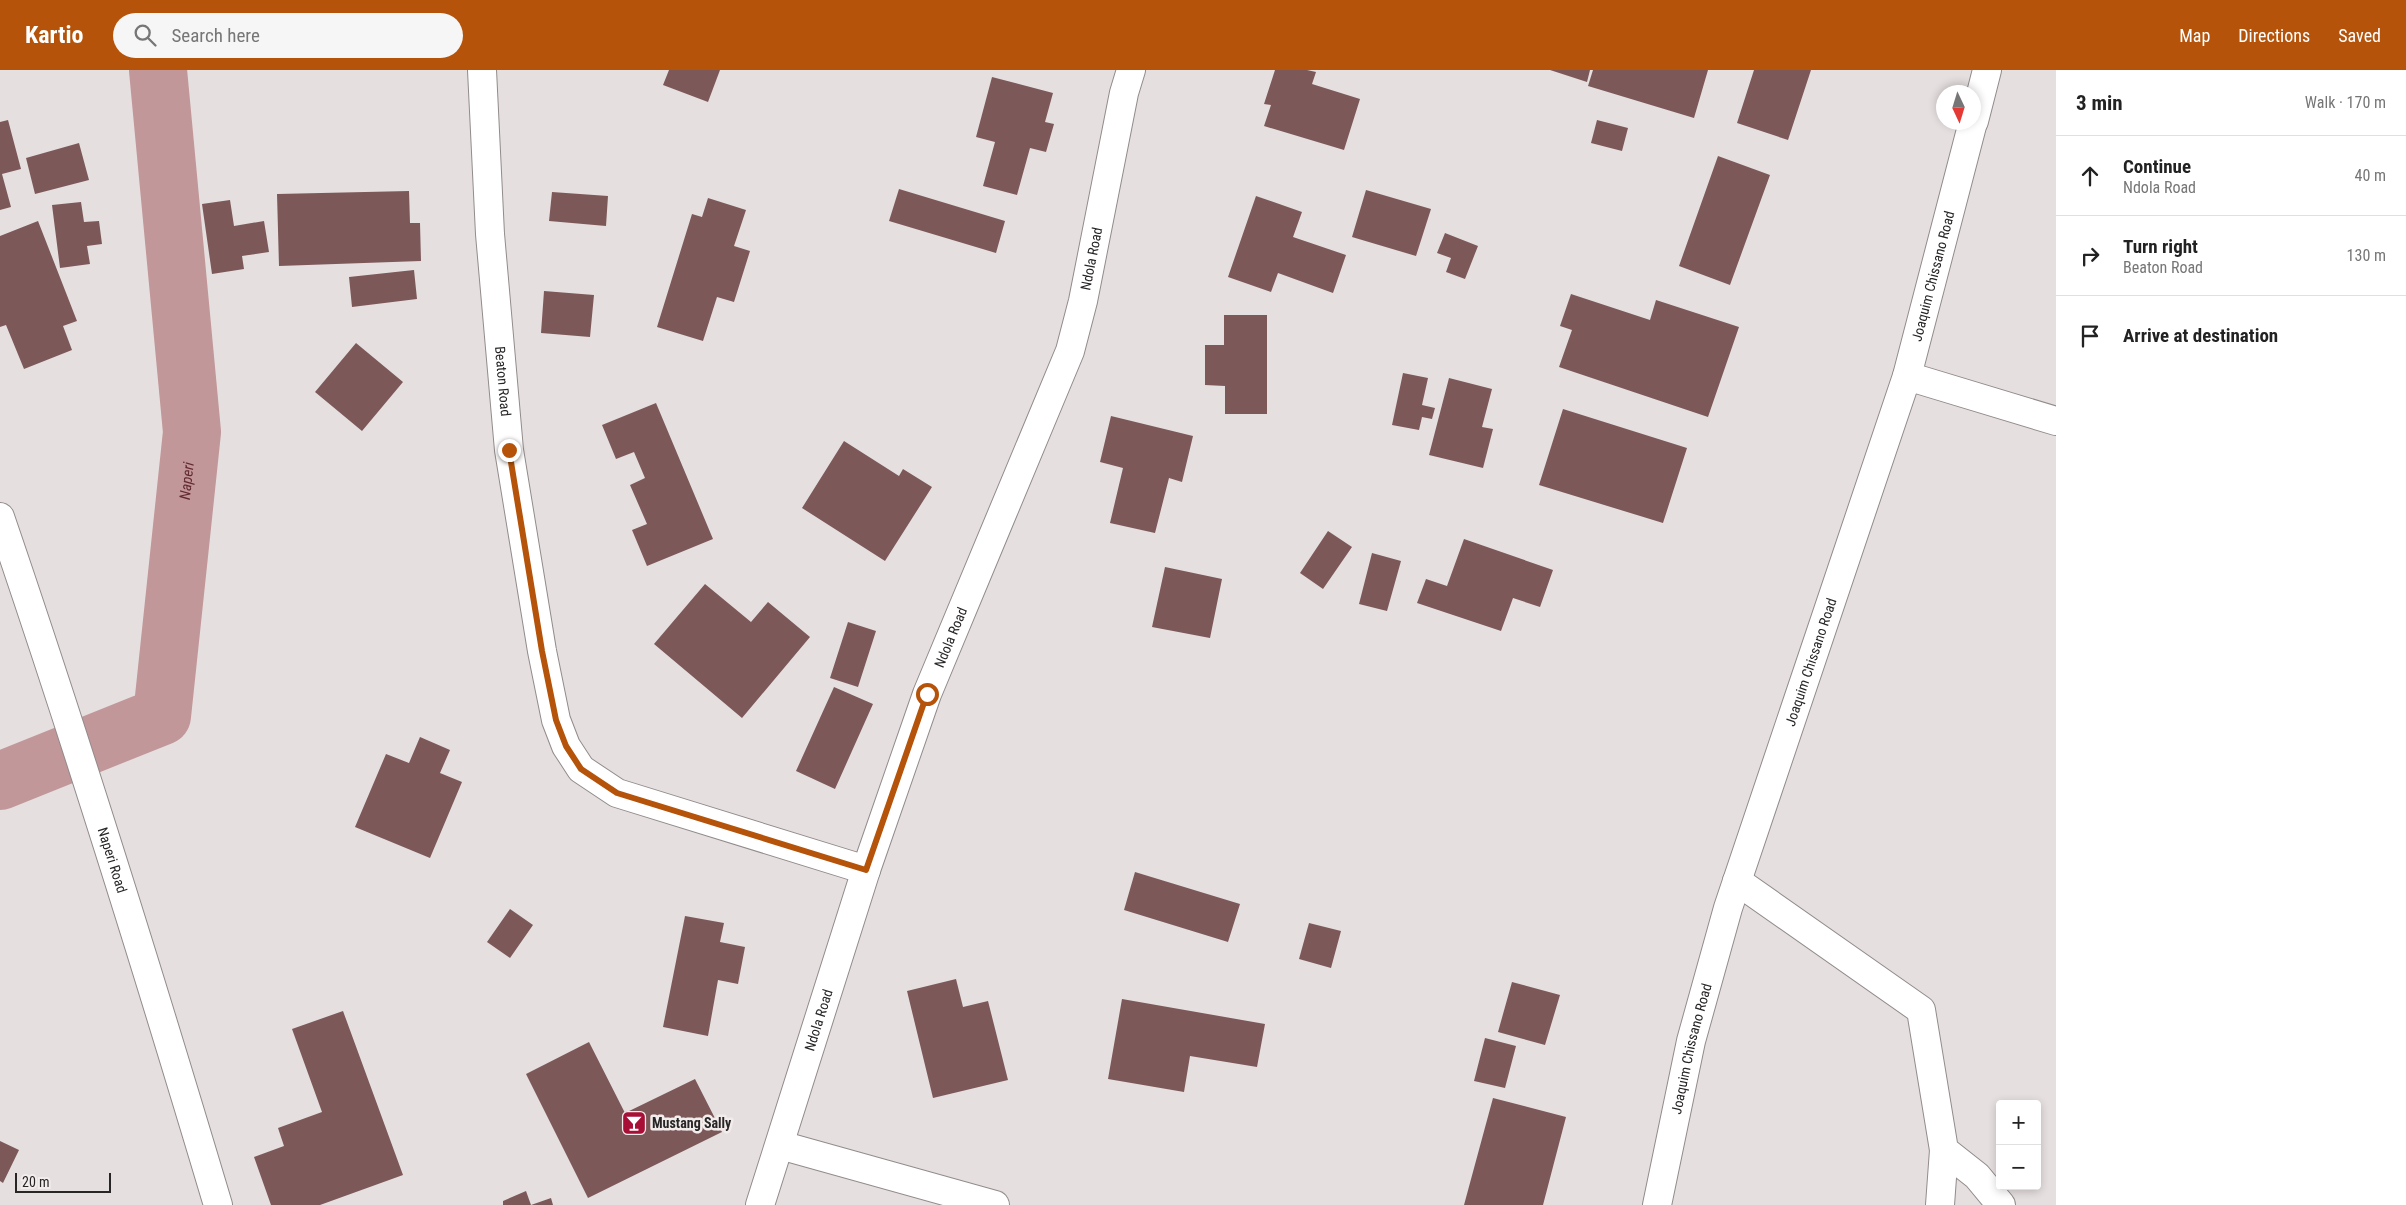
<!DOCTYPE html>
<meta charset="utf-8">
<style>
:root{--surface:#fff;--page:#f6f6f6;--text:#222;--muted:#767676;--line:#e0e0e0;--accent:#b45309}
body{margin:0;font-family:"Roboto Condensed",sans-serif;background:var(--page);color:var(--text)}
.controls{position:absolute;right:15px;bottom:15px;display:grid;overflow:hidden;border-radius:5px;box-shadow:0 2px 8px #0003}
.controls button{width:45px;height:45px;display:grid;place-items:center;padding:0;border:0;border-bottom:1px solid var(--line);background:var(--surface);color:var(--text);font:25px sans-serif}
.compass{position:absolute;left:1936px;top:15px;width:45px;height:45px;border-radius:50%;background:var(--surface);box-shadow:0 2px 8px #0003;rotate:176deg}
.scale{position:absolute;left:15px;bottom:12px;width:96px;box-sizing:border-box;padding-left:5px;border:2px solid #272525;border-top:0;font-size:14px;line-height:18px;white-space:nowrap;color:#272525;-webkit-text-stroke:4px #f3ecec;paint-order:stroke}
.stop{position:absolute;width:15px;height:15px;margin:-11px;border:4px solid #b45309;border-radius:50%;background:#fff}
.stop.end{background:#b45309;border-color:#fff;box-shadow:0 1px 5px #0008}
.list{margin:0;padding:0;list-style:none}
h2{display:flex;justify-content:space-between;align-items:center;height:65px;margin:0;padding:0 20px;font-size:21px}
h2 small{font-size:16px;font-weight:400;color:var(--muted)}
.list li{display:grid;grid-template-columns:32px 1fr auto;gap:15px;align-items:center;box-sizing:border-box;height:80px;padding:0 20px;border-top:1px solid var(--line)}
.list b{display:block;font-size:19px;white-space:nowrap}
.list p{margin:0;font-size:16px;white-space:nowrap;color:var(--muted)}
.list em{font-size:16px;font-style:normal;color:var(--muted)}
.icon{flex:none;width:28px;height:28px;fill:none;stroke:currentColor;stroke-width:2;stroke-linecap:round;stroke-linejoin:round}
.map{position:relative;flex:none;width:2056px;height:1135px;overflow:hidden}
header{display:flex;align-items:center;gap:30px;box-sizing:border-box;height:70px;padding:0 25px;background:var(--accent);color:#fff}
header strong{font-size:24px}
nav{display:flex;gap:28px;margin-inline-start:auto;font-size:18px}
.search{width:350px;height:45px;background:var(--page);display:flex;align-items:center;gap:12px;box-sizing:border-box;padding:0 18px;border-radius:28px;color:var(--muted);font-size:19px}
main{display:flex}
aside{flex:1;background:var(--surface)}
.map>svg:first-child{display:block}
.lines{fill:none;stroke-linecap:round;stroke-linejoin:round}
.river{stroke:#c19799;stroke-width:58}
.building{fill:#7d5859}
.minor-casing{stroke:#928b8b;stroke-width:30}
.trunk-casing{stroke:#928b8b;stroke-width:30}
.minor{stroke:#fff;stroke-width:28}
.trunk{stroke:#fff;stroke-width:28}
.route{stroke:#b45309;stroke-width:6}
.labels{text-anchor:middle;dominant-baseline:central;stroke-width:5;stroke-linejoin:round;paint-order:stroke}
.street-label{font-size:14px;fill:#272525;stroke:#f3ecec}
.poi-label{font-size:14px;font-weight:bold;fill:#272525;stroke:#f3ecec;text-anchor:start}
.water-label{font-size:15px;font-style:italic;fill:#632b31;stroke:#f3ecec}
</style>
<header>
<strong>Kartio</strong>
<div class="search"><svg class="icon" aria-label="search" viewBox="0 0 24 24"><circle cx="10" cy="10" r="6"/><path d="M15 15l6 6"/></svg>Search here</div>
<nav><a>Map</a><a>Directions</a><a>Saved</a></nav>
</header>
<main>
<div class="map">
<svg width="2056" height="1135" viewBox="0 0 2056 1135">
<rect width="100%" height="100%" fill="#e6dfdf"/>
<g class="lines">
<!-- river -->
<path class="river" id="s1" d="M0,711L162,646L192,362L158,0"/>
</g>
<!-- building -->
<path class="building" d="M669,0H720L708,32L663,15Z
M1275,0H1307L1316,2L1312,14L1360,29L1344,80L1264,56L1271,35L1264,34Z
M1550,0H1590L1587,12Z
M1593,0H1708L1694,48L1588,16Z
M1754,0H1811L1788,70L1737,53Z
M992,7L1053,23L1045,52L1054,54L1046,82L1030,78L1017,125L983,116L995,72L976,67Z
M8,50L21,99L2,104L11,137L0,140V52Z
M1597,50L1628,58L1622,81L1591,73Z
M79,73L89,110L35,124L26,88Z
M1718,86L1770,105L1730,215L1679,196Z
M899,119L1005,151L996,183L889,151Z
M1366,120L1431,139L1416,186L1352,167Z
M409,121L410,153H420L421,191L279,196L277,124Z
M552,122L608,126L606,156L549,151Z
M1256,126L1302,142L1293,167L1346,185L1333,223L1278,203L1271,222L1228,207Z
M708,128L746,140L734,176L750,181L734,232L717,227L703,271L657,257L692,144L702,147Z
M230,130L234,156L264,151L269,182L242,186L244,199L212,204L202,134Z
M81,132L84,152L99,151L102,174L87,176L90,194L60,198L52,135Z
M38,151L77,251L63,256L72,280L24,299L6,255L0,257V166Z
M1445,163L1478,176L1465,209L1446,202L1451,188L1437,183Z
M414,200L417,229L352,237L349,207Z
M544,221L594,225L590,267L541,263Z
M1571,224L1650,250L1656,230L1739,257L1708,347L1559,297L1572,260L1560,256Z
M1224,245H1267V344H1225V316L1205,315V275H1224Z
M356,273L403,312L362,361L315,322Z
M1403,303L1428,308L1422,335L1435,338L1432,349L1422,347L1419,360L1392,355Z
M1449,308L1492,319L1482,357L1493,359L1483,398L1429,385Z
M656,333L713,469L647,496L632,460L647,454L630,415L645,408L634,382L616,389L602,355Z
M1563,339L1687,378L1663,453L1539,415Z
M1111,346L1193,366L1182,412L1169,408L1155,463L1110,453L1123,398L1100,392Z
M844,371L899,406L903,399L932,417L885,491L802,438Z
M1328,461L1352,477L1323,519L1300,503Z
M1464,469L1553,500L1540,537L1513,528L1501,561L1417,533L1426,509L1447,516Z
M1372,483L1401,491L1387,541L1359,534Z
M1165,497L1222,509L1210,568L1152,557Z
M705,514L751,552L768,532L810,567L742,648L654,574Z
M848,552L876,561L858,617L830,608Z
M834,617L873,634L835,719L796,701Z
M420,667L450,680L440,703L462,712L430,788L355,757L386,684L409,693Z
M1135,802L1240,834L1228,872L1124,840Z
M510,839L533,855L510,888L487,872Z
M685,846L724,853L720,872L745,877L738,914L718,910L708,966L663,957Z
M1309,853L1341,861L1331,898L1299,889Z
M956,909L963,937L988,931L1008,1010L933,1028L907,921Z
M1512,912L1560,925L1545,975L1498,962Z
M1122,929L1265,954L1257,997L1190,986L1184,1022L1108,1009Z
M343,941L403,1105L320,1135H271L254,1087L284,1076L278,1058L322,1042L292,959Z
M1485,968L1516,976L1505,1018L1474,1011Z
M589,972L625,1043L695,1009L722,1062L588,1128L526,1004Z
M1493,1028L1566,1047L1543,1135H1464Z
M0,1071L19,1080L3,1113L0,1111Z
M526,1121L531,1135H503V1131Z
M551,1128L553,1135H531Z"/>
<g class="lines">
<defs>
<g id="minor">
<path id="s2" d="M482,0L490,164L509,380L542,581L556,650L566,676L581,699L617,723L866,800"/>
<path d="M1907,306L2056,351"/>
<path id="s3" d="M0,447C78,675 149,904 218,1135"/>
<path d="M1737,811L1921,940L1944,1080L1977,1106L2001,1135"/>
<path d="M780,1075L995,1135"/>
<path id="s4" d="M760,1135L866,800L927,624L1070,281L1083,231L1124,23L1131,0"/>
<path d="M1940,1135L1944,1080"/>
</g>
<g id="trunk">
<path d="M1974,51L1987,0"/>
<path id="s5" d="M1657,1135L1691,971L1728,838L1907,306L1973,52"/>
</g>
</defs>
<!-- minor casing -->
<use href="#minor" class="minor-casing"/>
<!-- trunk casing -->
<use href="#trunk" class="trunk-casing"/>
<!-- minor -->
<use href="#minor" class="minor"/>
<!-- trunk -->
<use href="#trunk" class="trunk"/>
</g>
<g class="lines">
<!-- route -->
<path class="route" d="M509,380L542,581L556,650L566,676L581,699L617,723L866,800L927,624"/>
</g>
<!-- icons -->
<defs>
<symbol id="bar-square" viewBox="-11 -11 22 22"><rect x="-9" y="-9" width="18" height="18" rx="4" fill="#a80f37" stroke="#f3ecec"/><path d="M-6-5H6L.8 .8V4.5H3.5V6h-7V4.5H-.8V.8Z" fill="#fff"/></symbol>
</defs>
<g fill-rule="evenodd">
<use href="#bar-square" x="620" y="1039" width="28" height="28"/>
</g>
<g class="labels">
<!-- street labels -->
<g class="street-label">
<text stroke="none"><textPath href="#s4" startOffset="1004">Ndola Road</textPath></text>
<text stroke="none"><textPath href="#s5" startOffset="970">Joaquim Chissano Road</textPath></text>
<text stroke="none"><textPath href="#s2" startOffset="312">Beaton Road</textPath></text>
<text stroke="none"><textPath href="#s4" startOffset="599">Ndola Road</textPath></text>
<text stroke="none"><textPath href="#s5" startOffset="565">Joaquim Chissano Road</textPath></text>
<text stroke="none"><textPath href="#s3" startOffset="361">Naperi Road</textPath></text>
<text stroke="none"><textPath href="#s4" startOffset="194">Ndola Road</textPath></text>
<text stroke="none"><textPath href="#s5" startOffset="160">Joaquim Chissano Road</textPath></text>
</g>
<!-- poi labels -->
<g class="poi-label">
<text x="652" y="1053">Mustang Sally</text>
</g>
<!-- water labels -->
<g class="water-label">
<text stroke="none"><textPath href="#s1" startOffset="411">Naperi</textPath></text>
</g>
</g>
</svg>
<div class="controls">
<button>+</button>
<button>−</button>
</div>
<svg class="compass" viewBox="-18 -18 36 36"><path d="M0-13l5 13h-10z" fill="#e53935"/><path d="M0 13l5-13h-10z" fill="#767676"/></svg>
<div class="scale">20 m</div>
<div class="stop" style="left:927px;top:624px"></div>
<div class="stop end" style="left:509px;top:380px"></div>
</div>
<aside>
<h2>3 min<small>Walk · 170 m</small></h2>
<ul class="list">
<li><svg class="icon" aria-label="ahead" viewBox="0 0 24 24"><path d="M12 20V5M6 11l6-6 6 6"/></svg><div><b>Continue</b><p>Ndola Road</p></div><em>40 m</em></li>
<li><svg class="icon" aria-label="right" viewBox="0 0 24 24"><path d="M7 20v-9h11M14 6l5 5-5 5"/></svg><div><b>Turn right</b><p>Beaton Road</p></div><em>130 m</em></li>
<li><svg class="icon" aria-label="arrive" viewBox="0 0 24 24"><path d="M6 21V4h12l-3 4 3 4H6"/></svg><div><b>Arrive at destination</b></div></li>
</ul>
</aside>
</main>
